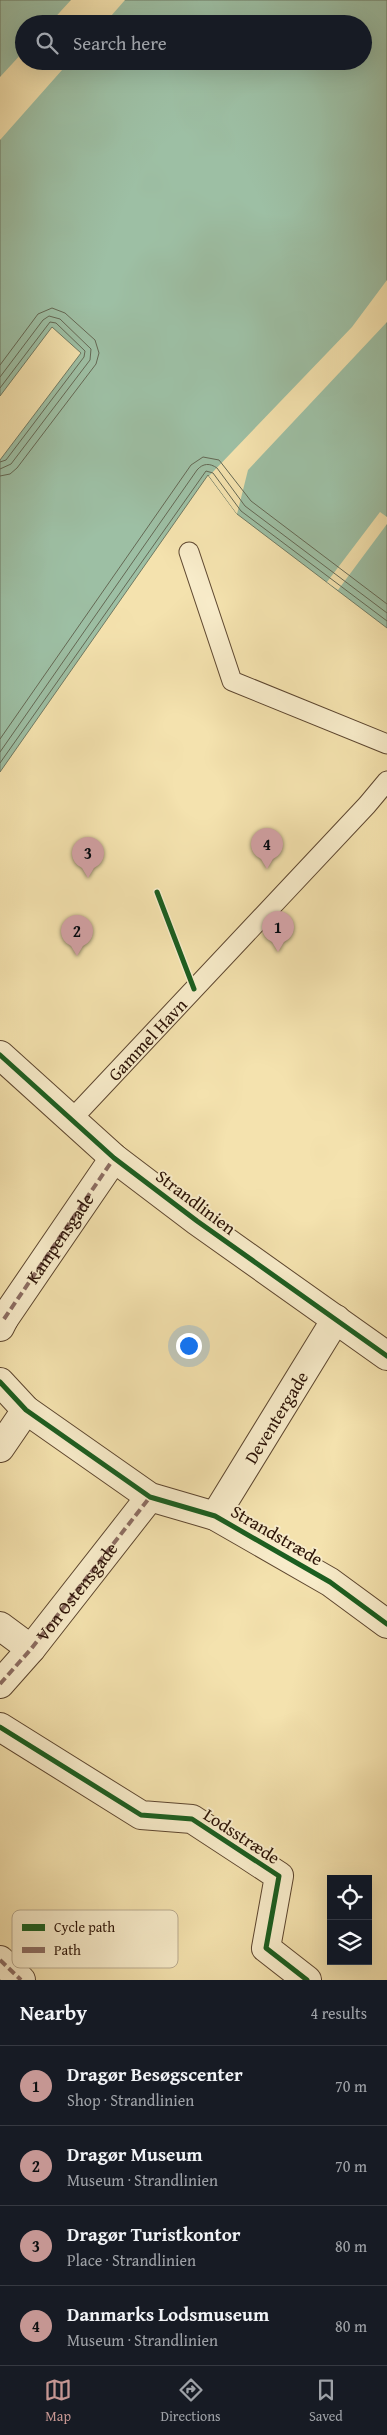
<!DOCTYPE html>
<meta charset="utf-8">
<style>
:root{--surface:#171b24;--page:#20242c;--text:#f1f3f6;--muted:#9ea1a6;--line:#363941;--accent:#c59692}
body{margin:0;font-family:"Gentium Book Plus",serif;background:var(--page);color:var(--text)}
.controls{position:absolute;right:15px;bottom:15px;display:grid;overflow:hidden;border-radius:0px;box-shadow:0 5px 20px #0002}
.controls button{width:45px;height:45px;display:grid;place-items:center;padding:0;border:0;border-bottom:1px solid var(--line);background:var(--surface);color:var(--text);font:25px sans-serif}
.you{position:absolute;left:188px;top:1345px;width:18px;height:18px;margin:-12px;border:4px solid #fff;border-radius:50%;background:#1a73e8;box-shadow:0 0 0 8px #1a73e833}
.badge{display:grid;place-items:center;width:32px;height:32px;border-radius:50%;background:var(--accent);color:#111;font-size:16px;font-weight:700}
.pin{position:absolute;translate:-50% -41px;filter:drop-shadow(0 1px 2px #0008)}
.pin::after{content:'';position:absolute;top:26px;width:18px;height:15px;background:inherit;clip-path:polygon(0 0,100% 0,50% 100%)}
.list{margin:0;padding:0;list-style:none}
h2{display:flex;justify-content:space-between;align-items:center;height:65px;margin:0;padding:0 20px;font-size:21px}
h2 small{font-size:16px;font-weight:400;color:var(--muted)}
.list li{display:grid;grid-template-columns:32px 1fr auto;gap:15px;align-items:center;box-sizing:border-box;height:80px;padding:0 20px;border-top:1px solid var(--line)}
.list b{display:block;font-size:19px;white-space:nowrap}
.list p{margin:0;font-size:16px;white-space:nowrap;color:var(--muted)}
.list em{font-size:16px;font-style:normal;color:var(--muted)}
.icon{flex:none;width:28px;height:28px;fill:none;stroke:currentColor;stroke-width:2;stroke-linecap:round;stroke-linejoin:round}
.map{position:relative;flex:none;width:387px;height:1980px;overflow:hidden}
.search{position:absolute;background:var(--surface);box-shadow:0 5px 20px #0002;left:15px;right:15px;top:15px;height:55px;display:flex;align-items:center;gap:12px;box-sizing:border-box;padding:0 18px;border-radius:28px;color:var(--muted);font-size:19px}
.sheet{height:385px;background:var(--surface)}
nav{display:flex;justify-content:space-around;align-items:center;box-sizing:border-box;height:70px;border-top:1px solid var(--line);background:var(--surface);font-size:14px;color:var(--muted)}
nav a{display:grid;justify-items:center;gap:2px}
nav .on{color:var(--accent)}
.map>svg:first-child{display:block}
.water{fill:#9dbfa4;stroke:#6f7a64;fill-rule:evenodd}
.pier{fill:#f4e2ae}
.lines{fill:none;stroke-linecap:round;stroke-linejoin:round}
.shore{stroke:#646854;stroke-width:1}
.service-casing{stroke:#5d462f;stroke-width:21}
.pedestrian-casing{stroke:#5d462f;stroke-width:30}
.minor-casing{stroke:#5d462f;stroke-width:30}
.service{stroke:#f8ecca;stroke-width:19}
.pedestrian{stroke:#f8ecca;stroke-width:28}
.minor{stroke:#f8ecca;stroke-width:28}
.quiet{stroke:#8d6e63;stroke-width:4;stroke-dasharray:8 4;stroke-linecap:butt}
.cycleway-casing{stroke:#f8ecca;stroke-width:8}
.cycleway{stroke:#1b5e20;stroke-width:5}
.labels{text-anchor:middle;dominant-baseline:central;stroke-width:4;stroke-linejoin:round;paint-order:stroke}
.street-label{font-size:18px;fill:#2b1205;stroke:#f8ecca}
.key{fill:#f8ecca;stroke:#baab8f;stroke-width:1}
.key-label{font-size:14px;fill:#2b1205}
</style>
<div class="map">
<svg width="387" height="1980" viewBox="0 0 387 1980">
<rect width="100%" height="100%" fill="#f4e2ae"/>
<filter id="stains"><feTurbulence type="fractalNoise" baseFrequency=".004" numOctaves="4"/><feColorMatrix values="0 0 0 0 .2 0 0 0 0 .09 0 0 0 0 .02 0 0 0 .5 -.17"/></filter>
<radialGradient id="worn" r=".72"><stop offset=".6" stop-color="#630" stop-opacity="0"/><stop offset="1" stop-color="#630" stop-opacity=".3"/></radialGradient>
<!-- water -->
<path class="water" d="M0,0H387V628L237,514L208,475L0,772V460L81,353L52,327L0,396ZM24,24H363V61H24Z"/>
<!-- pier -->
<path class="pier" d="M71,0H125L104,24H49Z
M24,51V61H70L0,140V77Z
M387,280V322L248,470L237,514L209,476L352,327Z
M380,512L387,517V524L338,590L327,582Z"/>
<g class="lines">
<!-- shore -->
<path class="shore" d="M0,365L38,314L52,308L65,313L95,340L99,353L96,364L17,468L10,474L0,476
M0,377L43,320L49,316L60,319L91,349L90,360L11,464L0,469
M0,388L50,322L56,323L85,351L84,357L6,460L0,462
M0,739L191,465L203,457L219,460L251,501L387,604
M0,752L197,470C203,463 210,463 217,468L245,506L387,613
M0,763L206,471L213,473L241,511L387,621"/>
<defs>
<g id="service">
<path d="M189,552L232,681L387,744"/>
<path id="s1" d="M71,1120L367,805L387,781"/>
</g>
<g id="pedestrian">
<path id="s2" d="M4,1319L114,1158"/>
<path id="s3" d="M0,1684L31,1649L150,1497"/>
<path d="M0,1960L21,1980"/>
</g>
<g id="minor">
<path d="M0,1055L114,1158L197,1221L387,1356"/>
<path d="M0,1316L4,1319L0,1327"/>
<path d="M0,1382L26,1410L150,1497L215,1516L330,1582L387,1624"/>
<path d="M0,1448L26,1410"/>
<path id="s4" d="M215,1516L336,1319"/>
<path d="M0,1626L31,1649"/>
<path d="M0,1727L141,1815L192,1819L279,1876L266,1948L307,1980"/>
</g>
</defs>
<!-- service casing -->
<use href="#service" class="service-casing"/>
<!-- pedestrian casing -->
<use href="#pedestrian" class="pedestrian-casing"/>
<!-- minor casing -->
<use href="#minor" class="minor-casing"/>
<!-- service -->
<use href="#service" class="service"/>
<!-- pedestrian -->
<use href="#pedestrian" class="pedestrian"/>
<!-- minor -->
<use href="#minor" class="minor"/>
<!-- quiet -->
<path class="quiet" d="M4,1319L114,1158
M0,1684L31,1649L150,1497
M0,1960L21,1980"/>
<defs>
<path id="cycleway" d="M157,892L194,989
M0,1055L114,1158L197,1221L387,1356
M0,1382L26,1410L150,1497L215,1516L330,1582L387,1624
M0,1727L141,1815L192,1819L279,1876L266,1948L307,1980"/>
</defs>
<!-- cycleway casing -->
<use href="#cycleway" class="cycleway-casing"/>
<!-- cycleway -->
<use href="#cycleway" class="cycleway"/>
</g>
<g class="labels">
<!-- street labels -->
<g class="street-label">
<text stroke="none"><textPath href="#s1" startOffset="111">Gammel Havn</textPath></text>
<text transform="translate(196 1202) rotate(37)">Strandlinien</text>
<text stroke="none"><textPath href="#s2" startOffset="98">Kampensgade</textPath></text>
<text stroke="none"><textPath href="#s4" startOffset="116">Deventergade</textPath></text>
<text transform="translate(277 1535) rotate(30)">Strandstræde</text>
<text stroke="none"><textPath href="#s3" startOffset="120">Von Ostensgade</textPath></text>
<text transform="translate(242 1836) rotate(33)">Lodsstræde</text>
</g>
</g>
<!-- legend -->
<rect x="12" y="1910" width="166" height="58" rx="8" class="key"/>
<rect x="22" y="1924" width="23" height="7" fill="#1b5e20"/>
<rect x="22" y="1947" width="23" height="6" fill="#8d6e63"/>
<g class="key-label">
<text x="54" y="1932">Cycle path</text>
<text x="54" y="1955">Path</text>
</g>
<rect width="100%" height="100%" filter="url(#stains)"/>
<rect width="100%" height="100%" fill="url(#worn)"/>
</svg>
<div class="controls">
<button><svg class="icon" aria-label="locate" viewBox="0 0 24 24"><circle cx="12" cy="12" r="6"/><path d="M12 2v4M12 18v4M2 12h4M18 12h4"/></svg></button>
<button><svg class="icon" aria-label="layers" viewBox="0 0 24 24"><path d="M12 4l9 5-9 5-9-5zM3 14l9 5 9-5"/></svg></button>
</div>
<div class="you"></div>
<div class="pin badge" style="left:278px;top:952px">1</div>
<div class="pin badge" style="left:77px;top:956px">2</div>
<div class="pin badge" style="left:88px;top:878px">3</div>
<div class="pin badge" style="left:267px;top:869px">4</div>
<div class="search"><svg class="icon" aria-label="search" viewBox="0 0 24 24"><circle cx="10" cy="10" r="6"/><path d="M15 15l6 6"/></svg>Search here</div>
</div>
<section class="sheet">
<h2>Nearby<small>4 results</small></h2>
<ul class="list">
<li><span class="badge">1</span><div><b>Dragør Besøgscenter</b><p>Shop · Strandlinien</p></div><em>70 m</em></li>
<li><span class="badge">2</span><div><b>Dragør Museum</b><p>Museum · Strandlinien</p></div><em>70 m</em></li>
<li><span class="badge">3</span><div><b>Dragør Turistkontor</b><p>Place · Strandlinien</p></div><em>80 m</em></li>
<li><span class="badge">4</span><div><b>Danmarks Lodsmuseum</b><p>Museum · Strandlinien</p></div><em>80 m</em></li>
</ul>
</section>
<nav>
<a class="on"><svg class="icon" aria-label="map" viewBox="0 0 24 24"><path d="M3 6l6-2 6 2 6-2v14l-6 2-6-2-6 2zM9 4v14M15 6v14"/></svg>Map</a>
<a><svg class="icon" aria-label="directions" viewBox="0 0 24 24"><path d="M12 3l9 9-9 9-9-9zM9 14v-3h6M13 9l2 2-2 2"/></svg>Directions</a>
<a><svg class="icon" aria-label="saved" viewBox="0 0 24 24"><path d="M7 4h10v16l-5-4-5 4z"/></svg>Saved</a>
</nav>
